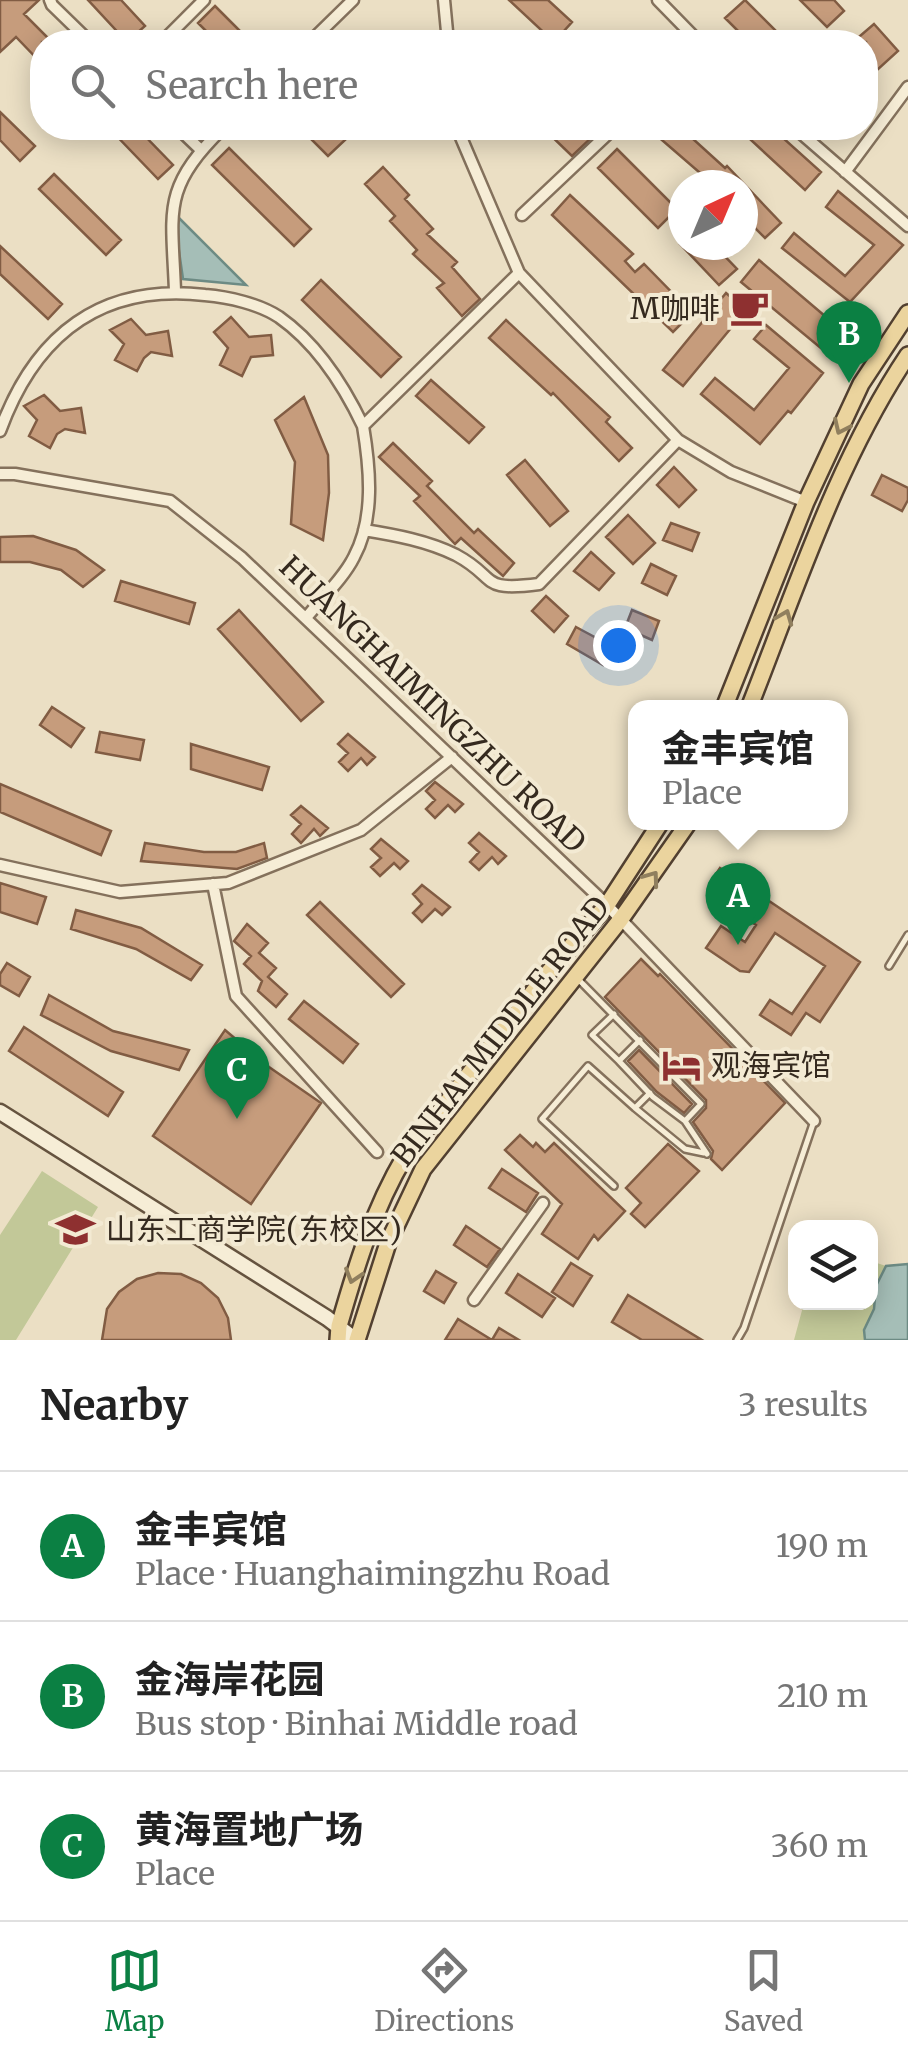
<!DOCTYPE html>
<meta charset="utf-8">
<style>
:root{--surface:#fff;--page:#f2f2f2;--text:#222;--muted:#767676;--line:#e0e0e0;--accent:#0b8043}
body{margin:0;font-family:Merriweather,"Noto Sans SC",serif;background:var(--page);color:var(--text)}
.controls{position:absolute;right:30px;bottom:30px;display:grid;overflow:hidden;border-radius:20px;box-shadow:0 5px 25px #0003}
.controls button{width:90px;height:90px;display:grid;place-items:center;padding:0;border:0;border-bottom:2px solid var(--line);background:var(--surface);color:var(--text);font:50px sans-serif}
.compass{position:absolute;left:668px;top:170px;width:90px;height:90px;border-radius:50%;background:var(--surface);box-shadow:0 5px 25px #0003;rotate:44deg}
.you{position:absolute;left:618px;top:645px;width:35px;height:35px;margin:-25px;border:8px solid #fff;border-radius:50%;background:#1a73e8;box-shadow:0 0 0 15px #1a73e833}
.badge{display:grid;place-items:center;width:65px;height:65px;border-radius:50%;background:var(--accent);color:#fff;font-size:32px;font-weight:700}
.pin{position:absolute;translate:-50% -82px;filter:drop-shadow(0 2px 5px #0008)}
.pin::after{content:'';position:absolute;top:52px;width:35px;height:30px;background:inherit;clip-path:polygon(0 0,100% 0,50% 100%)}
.popup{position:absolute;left:628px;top:700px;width:220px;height:130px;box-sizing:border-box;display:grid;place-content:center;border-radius:20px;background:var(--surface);filter:drop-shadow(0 2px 8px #0005);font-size:32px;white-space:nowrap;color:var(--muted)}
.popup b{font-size:38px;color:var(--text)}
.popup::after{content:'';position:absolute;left:50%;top:100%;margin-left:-20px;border:20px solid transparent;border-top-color:var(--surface)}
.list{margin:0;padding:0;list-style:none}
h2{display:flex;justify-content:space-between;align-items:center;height:130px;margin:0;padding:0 40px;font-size:42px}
h2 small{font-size:32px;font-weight:400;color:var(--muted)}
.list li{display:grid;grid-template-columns:65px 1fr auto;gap:30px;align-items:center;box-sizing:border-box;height:150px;padding:0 40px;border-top:2px solid var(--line)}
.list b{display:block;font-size:38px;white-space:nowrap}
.list p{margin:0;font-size:32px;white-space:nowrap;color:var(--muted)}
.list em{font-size:32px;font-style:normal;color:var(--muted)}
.icon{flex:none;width:55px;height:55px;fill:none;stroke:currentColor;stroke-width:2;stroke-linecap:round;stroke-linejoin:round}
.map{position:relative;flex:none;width:908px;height:1340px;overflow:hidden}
.search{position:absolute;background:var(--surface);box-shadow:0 5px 25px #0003;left:30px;right:30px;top:30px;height:110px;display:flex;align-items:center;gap:25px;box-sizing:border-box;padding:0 35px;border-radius:40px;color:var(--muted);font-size:38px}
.sheet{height:580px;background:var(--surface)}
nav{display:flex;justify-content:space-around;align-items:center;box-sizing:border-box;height:140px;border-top:2px solid var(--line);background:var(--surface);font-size:28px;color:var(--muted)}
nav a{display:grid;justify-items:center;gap:5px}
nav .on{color:var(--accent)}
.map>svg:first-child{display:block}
.green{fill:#c2c898}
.water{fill:#a5beb7;stroke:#6d8b84;stroke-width:2.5}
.building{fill:#c69c7c;stroke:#815c43;stroke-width:2.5}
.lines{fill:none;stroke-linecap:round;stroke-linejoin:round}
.service-casing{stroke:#84715c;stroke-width:10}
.minor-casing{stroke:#84715c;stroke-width:15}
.secondary-casing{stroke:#65533f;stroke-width:19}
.primary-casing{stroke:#524030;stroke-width:20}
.service{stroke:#f6edd6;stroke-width:5}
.minor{stroke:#f6edd6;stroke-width:10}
.secondary{stroke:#f6edd6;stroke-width:14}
.primary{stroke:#ebd49e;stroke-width:15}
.oneway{stroke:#907f5e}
.labels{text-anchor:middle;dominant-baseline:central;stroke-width:8;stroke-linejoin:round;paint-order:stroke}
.poi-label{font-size:30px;fill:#352a1f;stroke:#f3ead3;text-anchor:start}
.street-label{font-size:30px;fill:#352a1f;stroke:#f3ead3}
</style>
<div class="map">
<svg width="908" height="1340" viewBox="0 0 908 1340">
<rect width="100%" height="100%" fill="#ebdfc4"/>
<!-- green -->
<path class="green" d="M42,1171L98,1207L16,1340H0V1235Z
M871,1261L886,1266L876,1286L874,1309L864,1330L865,1340H794L804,1303L870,1302Z"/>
<!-- water -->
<path class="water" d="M178,217L246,285L183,279L175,223Z
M908,1264V1340H865L864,1330L874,1309L876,1286L886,1266Z"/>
<!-- building -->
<path class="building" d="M0,0H39L24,14L52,42H42V64L16,37L0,52Z
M88,0H121L145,26L127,42Z
M509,0H548L572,22L554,42Z
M745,0L787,42H749L725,18Z
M800,0H834L844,11L827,27Z
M215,6L251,42H217L198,23Z
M874,24L898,51L876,71L866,59V42H853Z
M0,112L35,146L20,161L0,140Z
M109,128H137L173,165L158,179Z
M300,128H333L345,140L328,156Z
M543,128H579L590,139L572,156Z
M648,128H681L725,168L727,166L781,223L765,238L743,216V185H714Z
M738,128H772L821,172L805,190Z
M229,148L311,229L294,246L212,165Z
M617,149L677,209L658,228L598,168Z
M383,167L409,195L405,199L433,229L427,234L457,262L452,267L480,299L462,316L437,288L444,283L413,254L417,250L390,221L395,216L365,184Z
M54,174L121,240L106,255L39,189Z
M838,191L903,245L850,302L782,248L794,233L845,276L874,245L826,207Z
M570,195L633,254L625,261L635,272L644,264L692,313L673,332L552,215Z
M681,245H714L737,269L719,285Z
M0,246L62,304L48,319L0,274Z
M759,260L839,328L822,349L741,282Z
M321,280L401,357L381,377L302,300Z
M726,293L746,310L683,386L663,370Z
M231,317L249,337L271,335L273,355L251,357L242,376L220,365L228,348L214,332Z
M131,319L146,335L168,331L172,356L151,352L144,358L137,371L115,360L124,344L110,330Z
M506,320L610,417L606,422L632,448L619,461L553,393L551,395L489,338Z
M766,325L823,373L791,413L788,411L760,444L701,394L715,378L754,410L789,368L754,339Z
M431,380L484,427L469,443L416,396Z
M44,395L60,411L81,408L85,433L65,429L57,434L50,448L29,436L37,420L24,406Z
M304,397L328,455L329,493L323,540L291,524L295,462L275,420Z
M393,443L432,481L427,486L474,533L478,529L514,563L503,576L461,538L455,544L414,501L420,496L379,457Z
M525,460L568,511L550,526L507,475Z
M674,467L696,490L679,507L657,485Z
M882,475L908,488V500L902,511L872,495Z
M628,515L655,543L633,564L606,537Z
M671,523L699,533L692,551L663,540Z
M33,536L76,550L104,570L83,587L61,570L30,562H0V537Z
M591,552L614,573L599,590L574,571Z
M651,564L676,576L667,595L642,583Z
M121,581L195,603L189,624L115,601Z
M546,596L568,616L554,632L532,611Z
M239,610L323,702L301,721L218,629Z
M632,610L659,621L652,640L625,628Z
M576,627L613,647L603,665L567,644Z
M52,707L84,728L71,747L40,725Z
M100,732L144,740L140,760L96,752Z
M348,734L375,757L367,765L361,758L348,771L339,762L348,753L338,744Z
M191,744L269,767L262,790L191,769Z
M435,782L463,804L455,812L448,805L435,818L426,809L435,800L426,791Z
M0,784L111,831L101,855L0,812Z
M301,806L328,828L320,836L314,829L301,843L292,834L301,824L291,815Z
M479,833L506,856L498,864L492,857L479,870L470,862L479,852L469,843Z
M381,839L408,861L400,869L394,863L380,876L371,867L381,858L371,849Z
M145,843L204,852H236L264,843L267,858L237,869L141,861Z
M720,868L860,962L820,1022L806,1013L791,1035L760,1015L770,1000L792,1014L825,966L775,933L749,972L740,971L706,948L721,926L745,942L756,925L740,914L745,907L710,883Z
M0,883L46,897L37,924L0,912Z
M422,885L450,907L442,915L435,909L422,922L413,913L422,904L413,894Z
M320,902L404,984L391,997L307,915Z
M76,910L141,928L202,965L191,980L136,949L71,929Z
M247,924L268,943L259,953L276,968L268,977L287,994L276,1007L258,991L262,981L244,964L251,956L234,941Z
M641,959L658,976L660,974L785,1103L722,1170L711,1159L713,1151L693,1122L706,1108V1100L605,997Z
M7,963L30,977L19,996L0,985V974Z
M49,995L113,1031L189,1050L179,1070L111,1051L41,1015Z
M304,1001L358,1044L343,1063L289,1019Z
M24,1027L123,1092L108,1116L9,1051Z
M225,1030L269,1067L321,1103L251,1204L153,1136Z
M639,1050L692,1104L684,1113L657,1092L628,1061Z
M520,1135L533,1147L536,1143L545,1152L554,1143L625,1211L598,1240L594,1235L578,1259L542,1234L562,1204L505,1150Z
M668,1144L699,1171L645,1227L631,1214L641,1203L626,1188Z
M502,1169L538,1193L526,1212L489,1188Z
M466,1226L500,1249L487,1267L454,1245Z
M571,1263L592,1276L573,1306L552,1292Z
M436,1271L456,1283L444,1303L424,1291Z
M158,1273L181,1274L201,1283L218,1298L228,1318L231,1340H102L107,1309L119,1292L137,1279Z
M518,1274L555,1298L542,1317L506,1293Z
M628,1295L702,1340H642L612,1322Z
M458,1319L492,1340L499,1328L519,1340H445Z"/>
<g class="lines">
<defs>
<path id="service" d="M889,966L908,935
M577,978L701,1104L685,1121L707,1154
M614,1014L592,1035L619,1061
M640,1040L619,1061L653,1097L685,1121
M635,1108L685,1149L704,1153
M614,1186L542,1119L588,1066L635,1108L650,1093
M737,1340L744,1328L814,1121"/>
<path id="minor" d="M50,0L52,5L90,42
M444,0L448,42
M658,0L699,42
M162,42L204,0
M310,42L353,0
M178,128L201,150
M457,128L519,273L678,440L731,472L806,502
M795,128L908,226
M845,172L908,87
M522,215L614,128
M175,291C172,210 161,189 223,128
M0,431C35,335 101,283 205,295C229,297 259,304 279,317C316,343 344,386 363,426
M0,474H15L170,501L242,558L607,905L814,1121
M364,530C395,535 428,541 456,555C499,578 478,592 539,584L678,440
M306,618C321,599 343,579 354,557C375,518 370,468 363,426L519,273
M0,865L120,892L228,883L361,830L452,757
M213,884L236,996L377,1152
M474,1300L543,1203"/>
<path id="secondary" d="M0,1112L327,1318L356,1340"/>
<path id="primary" d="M724,708L806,502L861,384L908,313
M749,708C796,589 837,461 908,355
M338,1340L339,1326C356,1267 373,1210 405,1156L547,974L607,905L661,822
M357,1340L388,1243L423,1169L621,919L689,822"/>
</defs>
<!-- service casing -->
<use href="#service" class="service-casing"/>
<!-- minor casing -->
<use href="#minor" class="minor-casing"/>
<!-- secondary casing -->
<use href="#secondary" class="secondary-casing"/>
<!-- primary casing -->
<use href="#primary" class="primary-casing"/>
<!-- service -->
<use href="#service" class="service"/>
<!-- minor -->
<use href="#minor" class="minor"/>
<!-- secondary -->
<use href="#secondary" class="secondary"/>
<!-- primary -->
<use href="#primary" class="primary"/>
</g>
<!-- one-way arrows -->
<defs><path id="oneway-chevron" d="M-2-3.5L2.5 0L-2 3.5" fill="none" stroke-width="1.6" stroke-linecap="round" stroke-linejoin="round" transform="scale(2.5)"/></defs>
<g class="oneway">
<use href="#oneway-chevron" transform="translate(841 427) rotate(115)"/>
<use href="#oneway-chevron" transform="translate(785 617) rotate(-68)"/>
<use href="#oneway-chevron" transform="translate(652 878) rotate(-54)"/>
<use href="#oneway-chevron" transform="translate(353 1276) rotate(107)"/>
</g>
<!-- icons -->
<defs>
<symbol id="cafe-bare" viewBox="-9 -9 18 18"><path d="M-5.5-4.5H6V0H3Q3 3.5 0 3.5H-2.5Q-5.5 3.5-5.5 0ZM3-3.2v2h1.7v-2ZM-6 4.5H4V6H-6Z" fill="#8e3030" stroke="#f3ead3" stroke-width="2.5" paint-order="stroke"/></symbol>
<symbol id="hotel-bare" viewBox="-9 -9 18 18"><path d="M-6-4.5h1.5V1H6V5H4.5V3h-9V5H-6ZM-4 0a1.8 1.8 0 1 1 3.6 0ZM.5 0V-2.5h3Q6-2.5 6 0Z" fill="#8e3030" stroke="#f3ead3" stroke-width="2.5" paint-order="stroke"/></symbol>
<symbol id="university-bare" viewBox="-9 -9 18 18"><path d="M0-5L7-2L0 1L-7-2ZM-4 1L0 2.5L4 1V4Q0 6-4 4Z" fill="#8e3030" stroke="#f3ead3" stroke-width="2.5" paint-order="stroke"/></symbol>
</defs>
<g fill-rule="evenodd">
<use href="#cafe-bare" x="722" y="280" width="55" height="55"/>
<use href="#hotel-bare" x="654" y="1038" width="55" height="55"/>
<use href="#university-bare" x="48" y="1202" width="55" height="55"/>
</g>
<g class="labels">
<!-- poi labels -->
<g class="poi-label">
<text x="720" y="308" text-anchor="end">M咖啡</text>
<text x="711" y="1065">观海宾馆</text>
<text x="106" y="1229">山东工商学院(东校区)</text>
</g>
<!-- street labels -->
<g class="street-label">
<text transform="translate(433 704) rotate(44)">HUANGHAIMINGZHU ROAD</text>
<text transform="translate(500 1031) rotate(-52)">BINHAI MIDDLE ROAD</text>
</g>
</g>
</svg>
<div class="controls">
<button><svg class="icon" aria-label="layers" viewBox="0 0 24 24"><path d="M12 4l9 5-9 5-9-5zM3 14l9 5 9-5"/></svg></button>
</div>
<svg class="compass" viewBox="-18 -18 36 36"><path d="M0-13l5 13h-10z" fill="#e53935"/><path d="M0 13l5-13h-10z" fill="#767676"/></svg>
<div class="you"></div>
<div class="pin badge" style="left:738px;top:945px">A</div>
<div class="popup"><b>金丰宾馆</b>Place</div>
<div class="pin badge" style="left:849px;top:383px">B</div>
<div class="pin badge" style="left:237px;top:1119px">C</div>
<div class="search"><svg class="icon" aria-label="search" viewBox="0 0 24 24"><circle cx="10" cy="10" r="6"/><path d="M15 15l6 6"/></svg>Search here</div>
</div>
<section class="sheet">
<h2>Nearby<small>3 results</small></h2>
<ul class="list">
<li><span class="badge">A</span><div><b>金丰宾馆</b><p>Place · Huanghaimingzhu Road</p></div><em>190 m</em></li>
<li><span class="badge">B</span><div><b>金海岸花园</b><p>Bus stop · Binhai Middle road</p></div><em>210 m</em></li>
<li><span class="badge">C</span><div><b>黄海置地广场</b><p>Place</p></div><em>360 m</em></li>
</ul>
</section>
<nav>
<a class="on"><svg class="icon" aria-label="map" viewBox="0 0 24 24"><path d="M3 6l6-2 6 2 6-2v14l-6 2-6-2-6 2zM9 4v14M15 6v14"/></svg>Map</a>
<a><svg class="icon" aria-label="directions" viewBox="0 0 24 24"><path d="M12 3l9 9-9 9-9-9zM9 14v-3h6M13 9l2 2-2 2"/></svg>Directions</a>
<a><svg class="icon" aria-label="saved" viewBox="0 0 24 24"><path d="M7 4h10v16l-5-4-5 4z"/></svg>Saved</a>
</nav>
